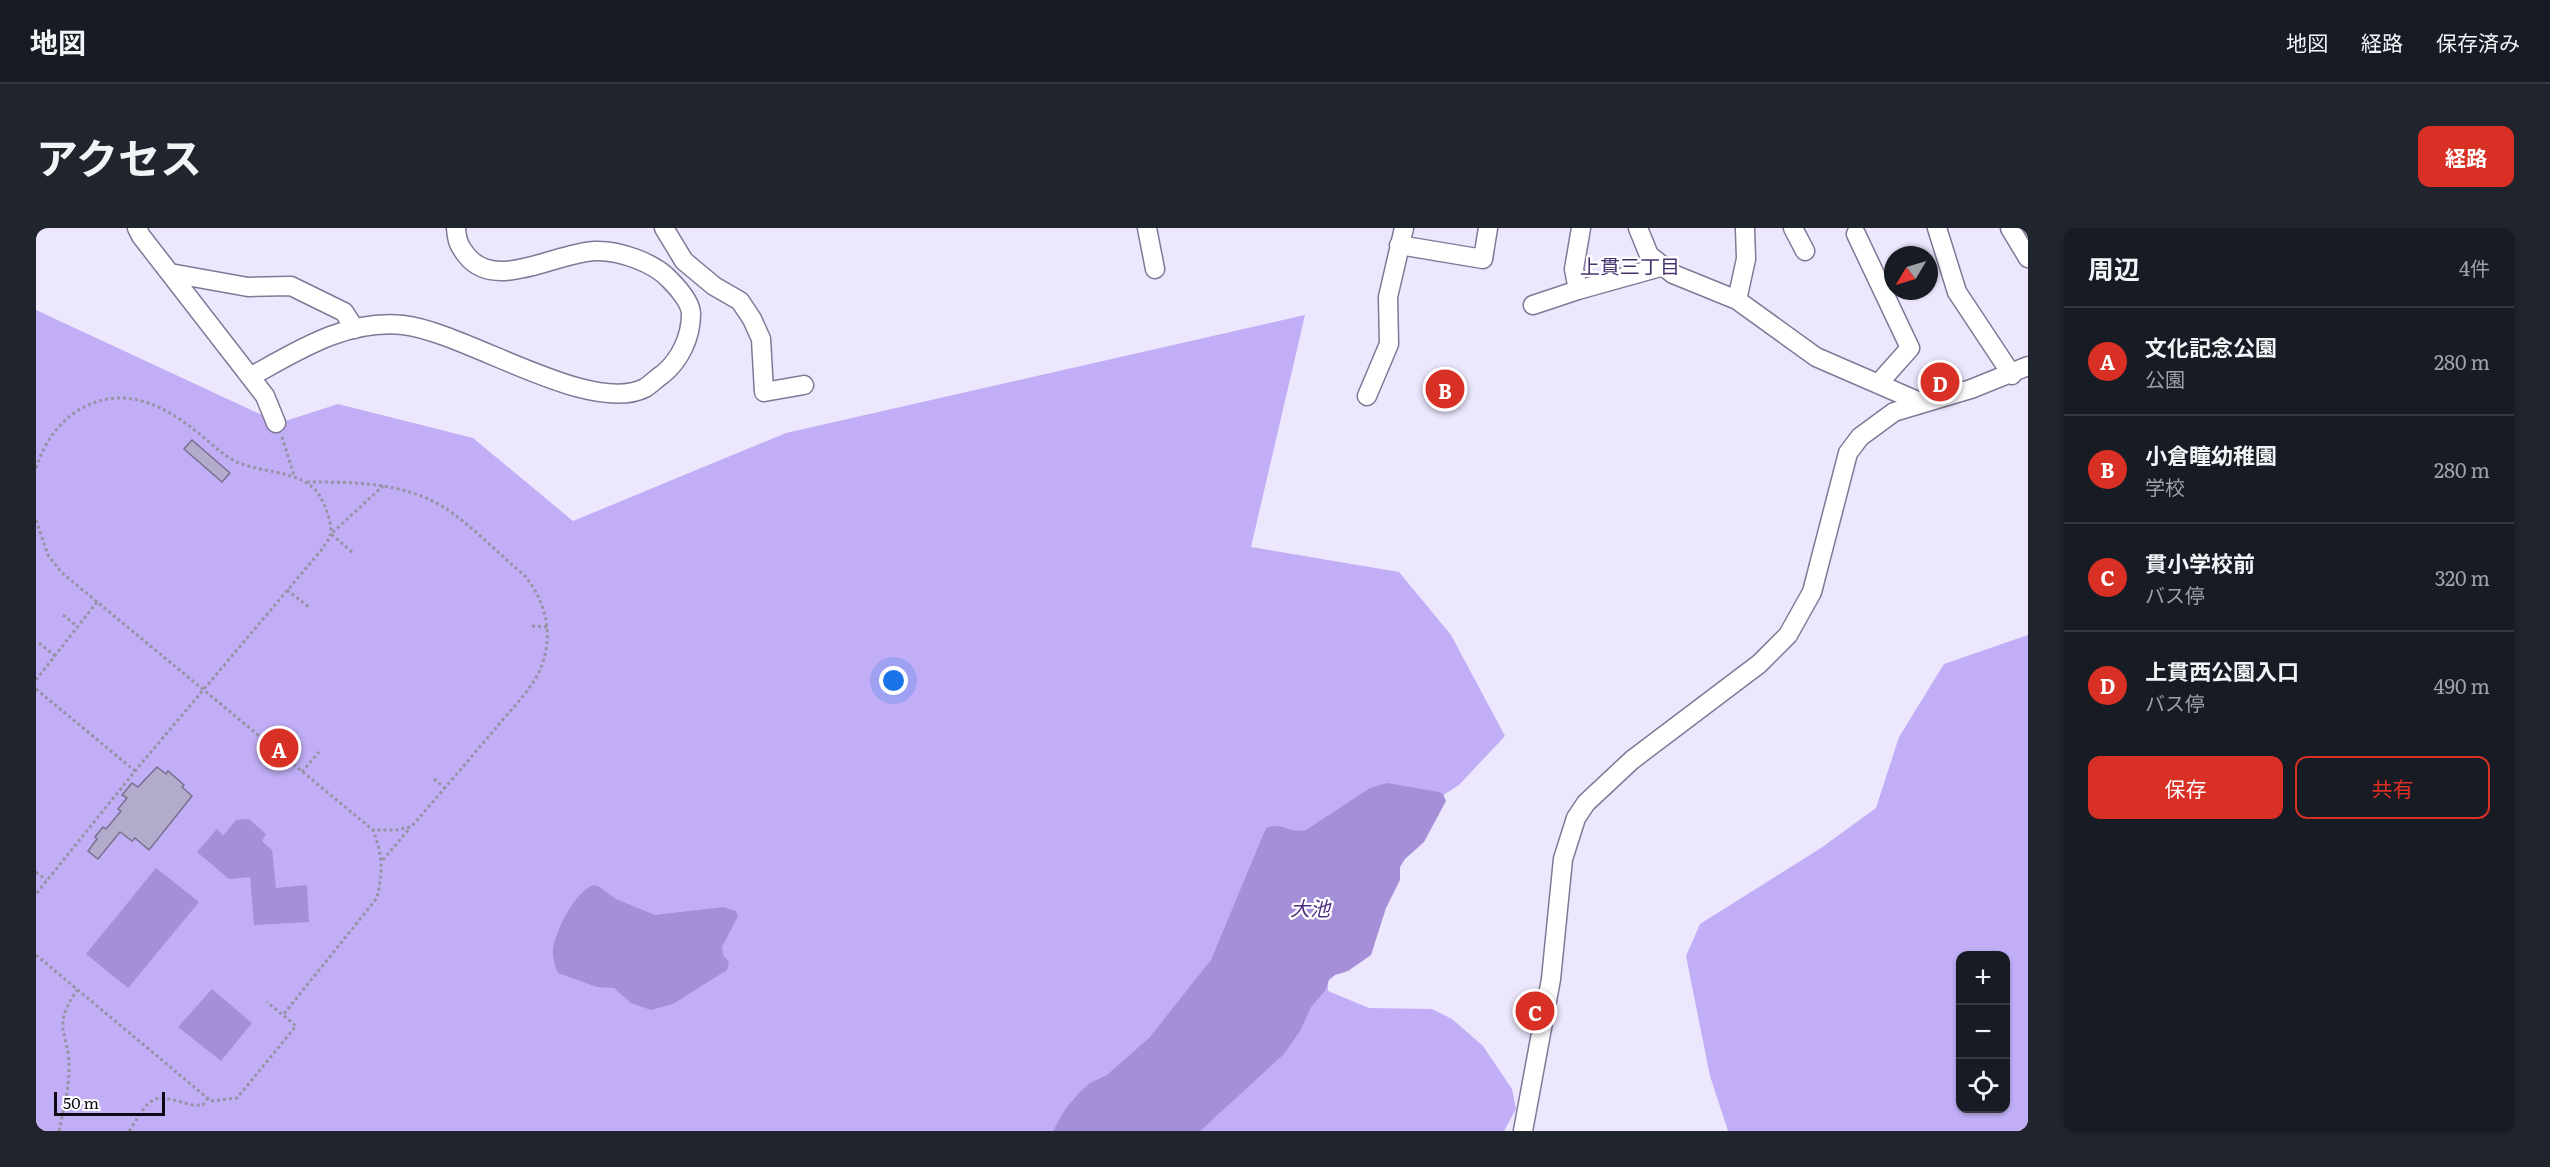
<!DOCTYPE html>
<html lang="ja">
<meta charset="utf-8">
<style>
:root{--surface:#171b24;--page:#20242c;--text:#f1f3f6;--muted:#9ea1a6;--line:#363941;--accent:#d93025}
body{margin:0;font-family:Literata,"Noto Sans JP",serif;background:var(--page);color:var(--text)}
.controls{position:absolute;right:18px;bottom:18px;display:grid;overflow:hidden;border-radius:12px;box-shadow:0 2px 4px #0004}
.controls button{width:54px;height:54px;display:grid;place-items:center;padding:0;border:0;border-bottom:2px solid var(--line);background:var(--surface);color:var(--text);font:30px sans-serif}
.compass{position:absolute;left:1848px;top:18px;width:54px;height:54px;border-radius:50%;background:var(--surface);box-shadow:0 2px 4px #0004;rotate:232deg}
.scale{position:absolute;left:18px;bottom:15px;width:111px;box-sizing:border-box;padding-left:6px;border:3px solid #0c0914;border-top:0;font-size:16px;line-height:21px;white-space:nowrap;color:#0c0914;-webkit-text-stroke:4px #fff;paint-order:stroke}
.you{position:absolute;left:858px;top:453px;width:21px;height:21px;margin:-15px;border:4px solid #fff;border-radius:50%;background:#1a73e8;box-shadow:0 0 0 9px #1a73e833}
.badge{display:grid;place-items:center;width:39px;height:39px;border-radius:50%;background:var(--accent);color:#fff;font-size:20px;font-weight:700}
.pin{position:absolute;translate:-50% -50%;border:3px solid #fff;box-shadow:0 2px 6px #0006}
.list{margin:0;padding:0;list-style:none}
h2{display:flex;justify-content:space-between;align-items:center;height:78px;margin:0;padding:0 24px;font-size:26px}
h2 small{font-size:20px;font-weight:400;color:var(--muted)}
.list li{display:grid;grid-template-columns:39px 1fr auto;gap:18px;align-items:center;box-sizing:border-box;height:108px;padding:0 24px;border-top:2px solid var(--line)}
.list b{display:block;font-size:22px;white-space:nowrap}
.list p{margin:0;font-size:20px;white-space:nowrap;color:var(--muted)}
.list em{font-size:20px;font-style:normal;color:var(--muted)}
.actions{display:flex;gap:12px;padding:18px 24px}
.actions a{flex:1;padding:14px 0;border:2px solid var(--accent);border-radius:12px;text-align:center;font-size:21px;color:var(--accent)}
.actions .main{background:var(--accent);color:#fff}
.icon{flex:none;width:33px;height:33px;fill:none;stroke:currentColor;stroke-width:2;stroke-linecap:round;stroke-linejoin:round}
.map{position:relative;flex:none;width:1992px;height:903px;overflow:hidden;border-radius:12px}
header{display:flex;align-items:center;gap:36px;box-sizing:border-box;height:84px;padding:0 30px;background:var(--surface);border-bottom:2px solid var(--line)}
header strong{font-size:28px}
nav{display:flex;gap:33px;margin-inline-start:auto;font-size:21px}
.intro{display:flex;align-items:center;justify-content:space-between;box-sizing:border-box;height:144px;padding:0 36px}
h1{margin:0;font-size:42px}
.button{padding:15px 27px;border-radius:12px;background:var(--accent);color:#fff;font-size:21px;font-weight:700}
main{display:flex;gap:36px;padding:0 36px}
aside{flex:1;background:var(--surface);border-radius:12px;box-shadow:0 2px 4px #0004}
.map>svg:first-child{display:block}
.green{fill:#c1aef6;fill-rule:evenodd}
.water{fill:#a48fd8}
.building{fill:#b3abcc;stroke:#78708f;stroke-width:1.5}
.lines{fill:none;stroke-linecap:round;stroke-linejoin:round}
.minor-casing{stroke:#807897;stroke-width:21}
.path{stroke:#9792a4;stroke-width:3;stroke-dasharray:3 3;stroke-linecap:butt}
.minor{stroke:#fff;stroke-width:18}
.labels{text-anchor:middle;dominant-baseline:central;stroke-width:4.5;stroke-linejoin:round;paint-order:stroke}
.neighbourhood-label{font-size:20px;fill:#46326e;stroke:#fff}
.water-label{font-size:20px;font-style:italic;fill:#4e2e84;stroke:#fff}
</style>
<header>
<strong>地図</strong>
<nav><a>地図</a><a>経路</a><a>保存済み</a></nav>
</header>
<div class="intro"><h1>アクセス</h1><a class="button">経路</a></div>
<main>
<div class="map">
<svg width="1992" height="903" viewBox="0 0 1992 903">
<rect width="100%" height="100%" fill="#ece7fd"/>
<!-- green -->
<path class="green" d="M0,82L243,195L302,176L437,210L537,293L750,205L1269,87L1215,319L1363,344L1415,407L1469,508L1423,557L1344,607L1291,737L1292,763L1333,780L1396,781L1416,791L1447,818L1476,861L1480,881L1468,903H0Z
M1992,407V903H1692L1674,848L1650,728L1664,696L1785,620L1840,580L1863,509L1908,436ZM1924,728H1970V880H1924Z"/>
<!-- water -->
<path class="water" d="M1351,555L1403,564L1407,566L1410,573L1388,614L1369,631L1364,639V652L1350,680L1335,727L1312,743L1299,747L1293,752L1289,763L1275,779L1264,803L1248,826L1164,903H1017L1030,880L1044,864L1054,855L1071,847L1113,810L1175,732L1230,600C1243,593 1256,606 1270,602L1334,560Z
M213,591L230,606L226,613L236,622L240,660L271,657L273,694L218,697L214,649L193,651L161,624L181,601L187,608L200,592Z
M120,640L163,674L92,760L50,726Z
M557,657L562,658L580,671L619,687L687,679L700,683L702,688L686,719L687,727L693,734L691,742L637,776L615,782L595,775L578,760L561,759L522,745C519,739 516,728 517,721C520,702 538,665 557,657Z
M176,761L216,795L185,833L142,799Z"/>
<!-- building -->
<path class="building" d="M156,212L194,245L186,254L148,221Z
M121,539L130,546L132,543L148,557L146,559L156,568L113,622L99,610L96,613L84,604L62,631L52,623L61,611L59,609L67,599L70,601L85,583L82,581L91,570L86,567L96,555L102,559Z"/>
<g class="lines">
<defs>
<path id="minor" d="M101,0L105,8L229,168L240,195
M628,0L648,33L678,58L704,73L716,91L725,111L728,164L768,157
M1111,0L1119,41
M1545,0L1538,41L1542,62L1628,38
M1602,0L1613,27L1637,46L1701,72L1780,129L1886,175
M1757,0L1769,23
M1901,0L1921,64L1976,147
M1974,0L1992,30
M1820,6L1874,120L1842,156
M1363,17L1447,31L1452,0
M134,45L212,59L255,58L308,84L319,101
M1701,72L1710,31L1709,0
M1497,77L1542,62
M214,149C261,123 310,91 367,97C430,104 553,188 609,160C615,156 621,150 627,146C644,132 655,109 655,86C655,75 642,60 634,52C619,35 583,22 559,23C521,24 460,64 431,28C423,18 421,13 420,0
M1331,168L1353,116L1352,69L1368,0
M1487,903L1515,751L1527,631L1540,590L1550,575L1596,532L1723,436L1752,407L1776,364L1812,225L1824,209L1858,184L1935,161L1992,138"/>
</defs>
<!-- minor casing -->
<use href="#minor" class="minor-casing"/>
<!-- path -->
<path class="path" d="M246,209L258,247
M0,240C8,215 23,193 46,180C91,156 131,179 166,208C177,217 187,227 199,233C225,246 263,241 282,265C288,274 298,298 294,308C293,312 289,316 287,320L104,537L0,666
M271,254C317,254 368,254 409,280C434,296 465,328 489,348C509,373 517,403 507,434C499,459 475,481 459,501C431,534 403,567 375,599L360,602H337
M0,292L12,327L25,344L337,602C347,628 347,643 341,670L247,787
M316,324L295,306L347,258
M251,362L274,380
M27,387L42,399
M496,398L511,399
M3,415L19,428
M0,452L61,374
M0,461L99,543
M266,544L283,524
M398,551L409,560
M347,632L373,601
M0,644L10,652
M0,727L175,873L201,870L260,798L231,774
M23,903C27,883 33,863 33,842C34,802 14,803 41,762
M93,903C99,895 105,882 113,875C127,862 150,880 167,877L172,870"/>
<!-- minor -->
<use href="#minor" class="minor"/>
</g>
<g class="labels">
<!-- neighbourhood labels -->
<g class="neighbourhood-label">
<text x="1594" y="37">上貫三丁目</text>
</g>
<!-- water labels -->
<g class="water-label">
<text x="1274" y="679">大池</text>
</g>
</g>
</svg>
<div class="controls">
<button>+</button>
<button>−</button>
<button><svg class="icon" aria-label="locate" viewBox="0 0 24 24"><circle cx="12" cy="12" r="6"/><path d="M12 2v4M12 18v4M2 12h4M18 12h4"/></svg></button>
</div>
<svg class="compass" viewBox="-18 -18 36 36"><path d="M0-13l5 13h-10z" fill="#e53935"/><path d="M0 13l5-13h-10z" fill="#9ea1a6"/></svg>
<div class="scale">50 m</div>
<div class="you"></div>
<div class="pin badge" style="left:243px;top:520px">A</div>
<div class="pin badge" style="left:1409px;top:161px">B</div>
<div class="pin badge" style="left:1499px;top:783px">C</div>
<div class="pin badge" style="left:1904px;top:154px">D</div>
</div>
<aside>
<h2>周辺<small>4件</small></h2>
<ul class="list">
<li><span class="badge">A</span><div><b>文化記念公園</b><p>公園</p></div><em>280 m</em></li>
<li><span class="badge">B</span><div><b>小倉瞳幼稚園</b><p>学校</p></div><em>280 m</em></li>
<li><span class="badge">C</span><div><b>貫小学校前</b><p>バス停</p></div><em>320 m</em></li>
<li><span class="badge">D</span><div><b>上貫西公園入口</b><p>バス停</p></div><em>490 m</em></li>
</ul>
<div class="actions"><a class="main">保存</a><a>共有</a></div>
</aside>
</main>
